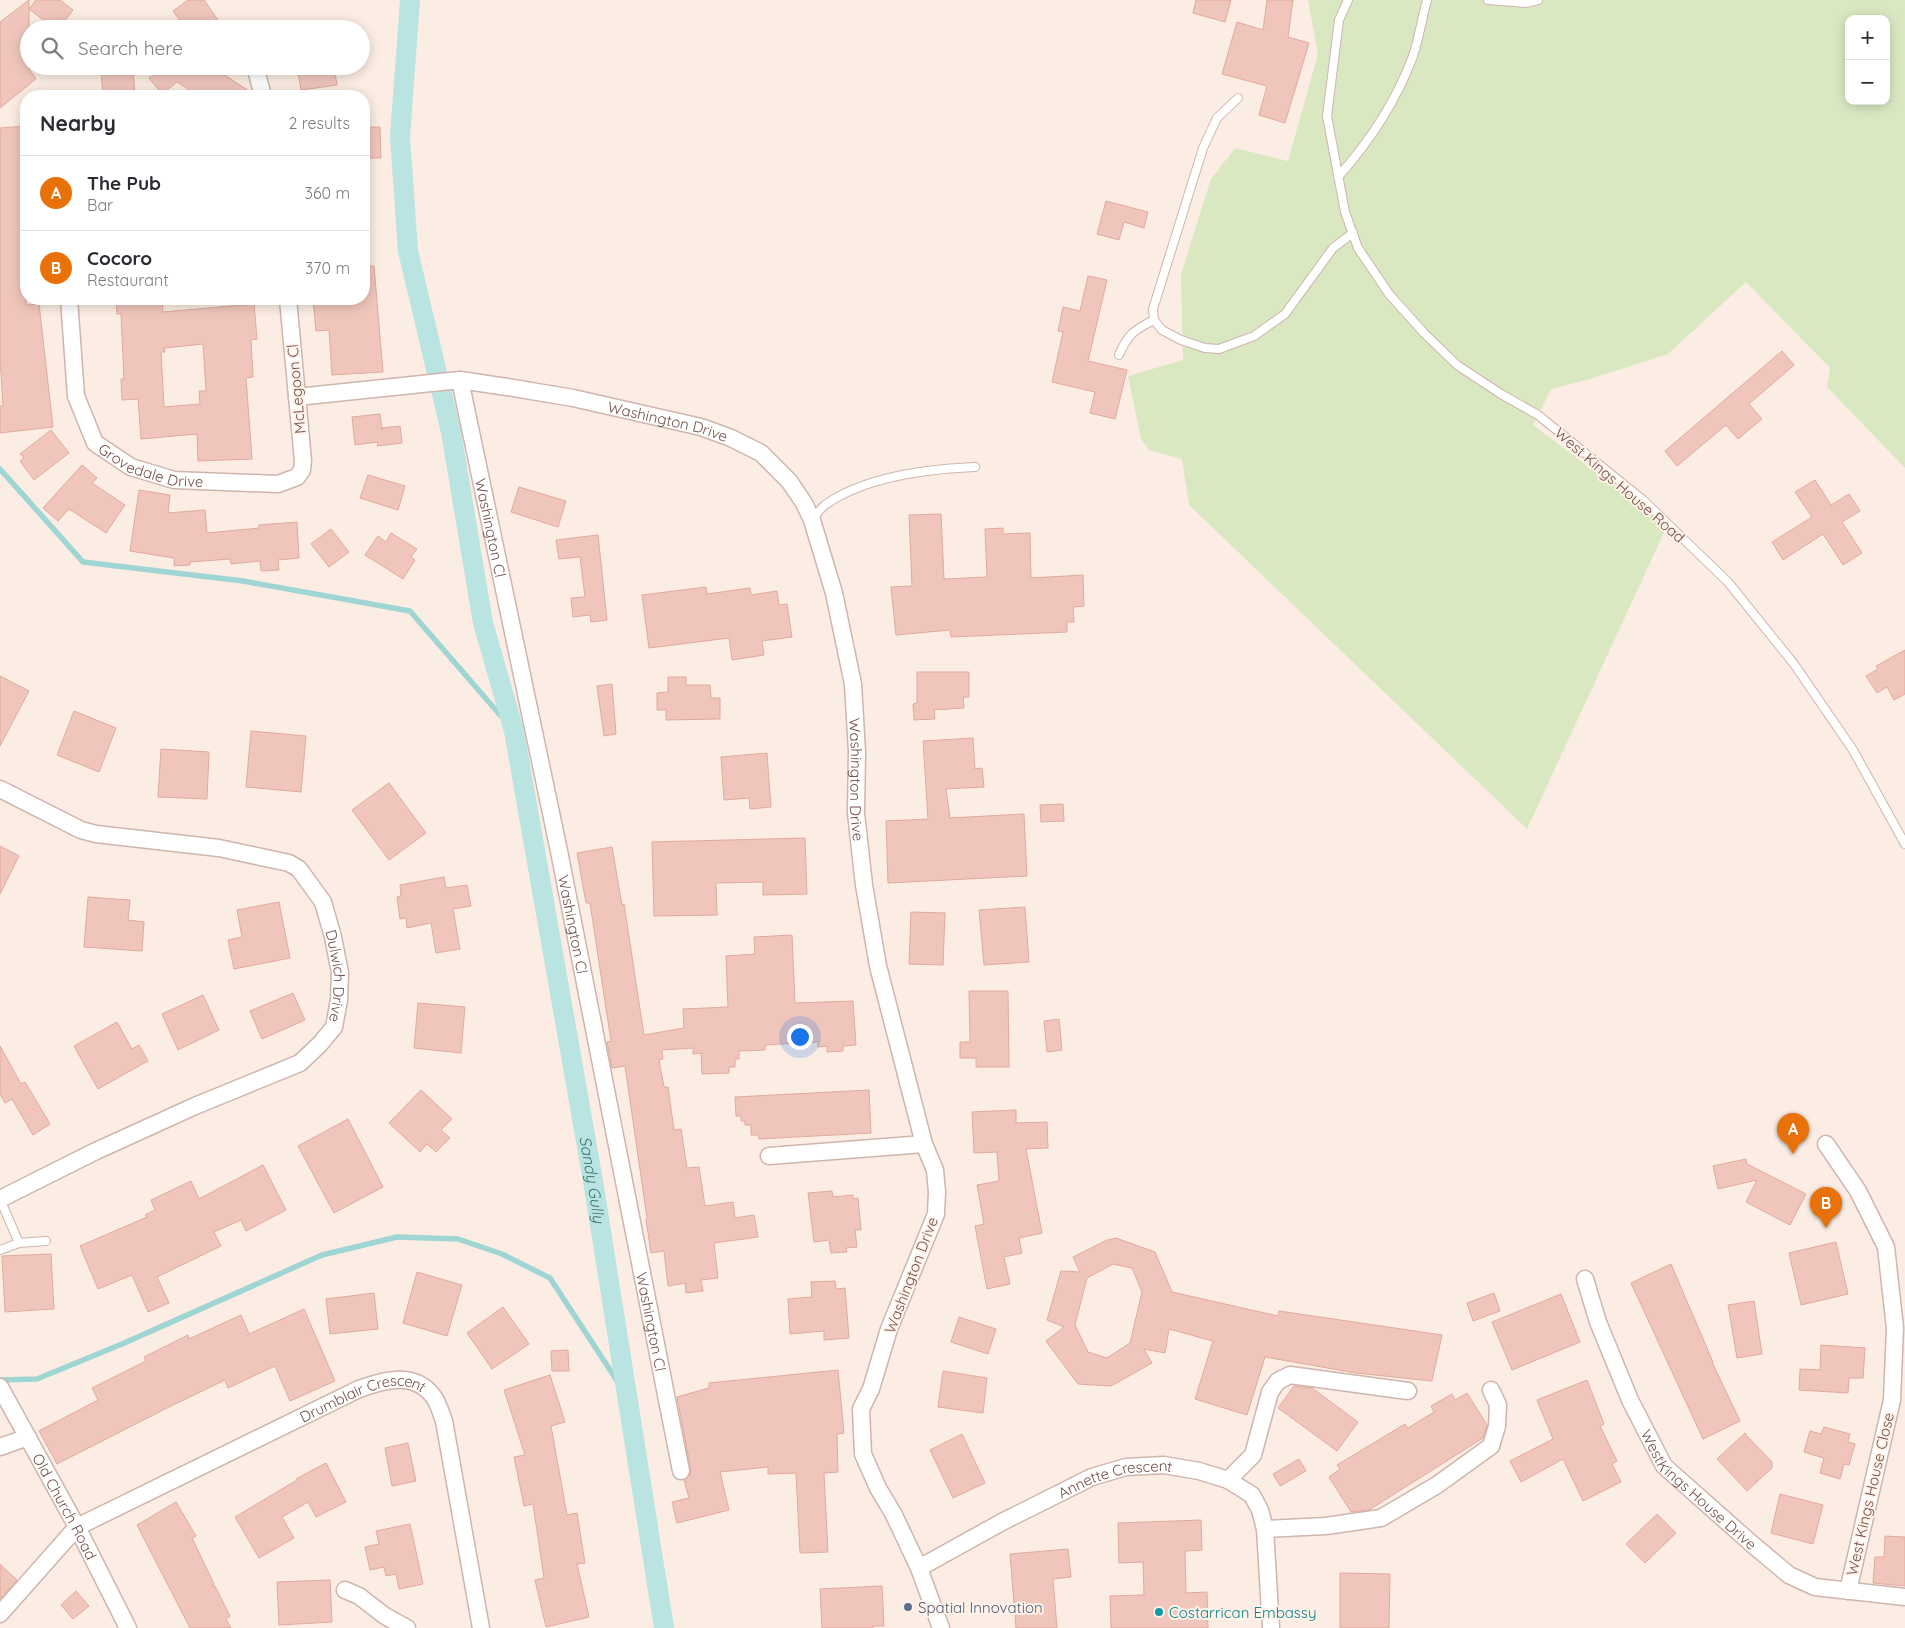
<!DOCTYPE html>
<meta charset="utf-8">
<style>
:root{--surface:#fff;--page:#f2f2f3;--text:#2b2b33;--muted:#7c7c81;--line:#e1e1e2;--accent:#e14e4c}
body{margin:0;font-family:Quicksand,sans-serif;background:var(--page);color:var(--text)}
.controls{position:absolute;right:15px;top:15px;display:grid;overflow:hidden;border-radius:10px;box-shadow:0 2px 12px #0003}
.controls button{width:45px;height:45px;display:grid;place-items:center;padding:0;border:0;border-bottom:1px solid var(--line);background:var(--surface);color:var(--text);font:25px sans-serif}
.you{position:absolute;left:799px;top:1036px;width:18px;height:18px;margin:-12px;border:4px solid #fff;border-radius:50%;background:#1a73e8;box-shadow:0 0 0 8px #1a73e833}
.badge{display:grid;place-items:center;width:32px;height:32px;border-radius:50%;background:var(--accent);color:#fff;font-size:16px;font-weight:700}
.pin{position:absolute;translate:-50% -41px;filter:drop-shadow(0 1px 2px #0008)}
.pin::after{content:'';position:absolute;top:26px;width:18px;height:15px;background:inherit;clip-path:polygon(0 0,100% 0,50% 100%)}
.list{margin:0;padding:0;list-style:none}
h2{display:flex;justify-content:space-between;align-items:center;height:65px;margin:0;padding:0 20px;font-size:21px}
h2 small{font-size:16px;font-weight:400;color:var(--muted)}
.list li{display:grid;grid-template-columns:32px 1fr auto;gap:15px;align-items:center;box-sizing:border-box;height:75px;padding:0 20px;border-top:1px solid var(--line)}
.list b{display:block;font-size:19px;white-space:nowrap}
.list p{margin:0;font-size:16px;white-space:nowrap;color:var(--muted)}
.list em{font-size:16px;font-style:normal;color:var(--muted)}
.icon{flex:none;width:28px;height:28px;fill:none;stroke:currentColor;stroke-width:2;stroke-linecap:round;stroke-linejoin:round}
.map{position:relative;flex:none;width:1905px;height:1628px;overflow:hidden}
.search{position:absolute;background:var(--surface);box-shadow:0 2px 12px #0003;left:20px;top:20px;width:350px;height:55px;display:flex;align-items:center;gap:12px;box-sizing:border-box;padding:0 18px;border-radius:28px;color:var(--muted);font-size:19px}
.panel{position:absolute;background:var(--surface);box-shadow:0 2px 12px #0003;left:20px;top:90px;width:350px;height:215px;border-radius:20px}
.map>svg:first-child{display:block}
.green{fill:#dae8c2;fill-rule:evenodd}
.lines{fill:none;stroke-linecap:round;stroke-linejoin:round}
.stream{stroke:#9fd5d2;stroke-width:5.5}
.canal{stroke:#b9e4e1;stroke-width:20}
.building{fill:#f0c6bc;stroke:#e2a99d;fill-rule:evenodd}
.service-casing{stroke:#ceb5ad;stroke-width:10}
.minor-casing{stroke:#ceb5ad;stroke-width:19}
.service{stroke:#fff;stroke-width:8}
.minor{stroke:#fff;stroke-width:16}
.service-dot{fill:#5c6f8a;stroke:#fef2e9;stroke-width:2}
.culture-dot{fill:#0f9aa8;stroke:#fef2e9;stroke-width:2}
.labels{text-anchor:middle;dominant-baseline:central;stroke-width:4;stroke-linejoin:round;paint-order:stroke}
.street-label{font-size:15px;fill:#72504a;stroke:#fef2e9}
.service-label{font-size:15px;fill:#4e5e75;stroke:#fef2e9;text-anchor:start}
.culture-label{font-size:15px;fill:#0d838f;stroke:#fef2e9;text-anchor:start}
.water-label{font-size:16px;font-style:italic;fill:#3f7875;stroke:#fef2e9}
</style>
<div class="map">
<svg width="1905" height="1628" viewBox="0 0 1905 1628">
<rect width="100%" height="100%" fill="#fbede3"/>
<!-- green -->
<path class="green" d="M1308,0H1905V468L1827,387L1830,368L1746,282L1668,354L1587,380L1551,389L1533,425L1667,526L1527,829L1189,505L1182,459L1149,450L1141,439L1128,376L1183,360L1181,274L1211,179L1235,148L1288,161L1318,54ZM1849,19H1886V101H1849Z"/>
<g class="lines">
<!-- stream -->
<path class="stream" d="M0,469L83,562L243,581L410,611L514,731
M0,1380L37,1379L122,1344L322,1255L397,1237L458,1239L502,1254L550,1278L627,1396"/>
<!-- canal -->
<path class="canal" id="s1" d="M410,0L400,137L408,251L451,432L483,623L514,731L593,1181L664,1628"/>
</g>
<!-- building -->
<path class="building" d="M29,0V69L36,79L0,108V22Z
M36,0H60L73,10L59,29H55L29,9Z
M188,0H204L220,23L212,29H186L173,11Z
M1196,0H1231L1225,22L1193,13Z
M1267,0H1293L1288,37L1309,43L1285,123L1259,115L1267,86L1222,74L1237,22L1263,30Z
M154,66H211L252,93L253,96H199L177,82L162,94L149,78L160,70Z
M297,66H334L337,85L301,90Z
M133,68L135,96H103L101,71Z
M26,126V305L39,304L53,427L0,433V406H3L0,359V128Z
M364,127H380L381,158H364Z
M1106,201L1148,212L1144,228L1124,222L1119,240L1097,234Z
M364,266H374L383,372L332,375L329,330L316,331L313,299H364Z
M1088,276L1107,280L1088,361L1127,370L1115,419L1090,413L1095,392L1052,382L1063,332L1058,331L1063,307L1080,311Z
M116,299H162L163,312L254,304L257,339L251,340L253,377L246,378L252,459L198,461L197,434L141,439L138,399L122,400L121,379H124L121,314H117ZM203,344L206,391H199L200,404L164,407L161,352H165L164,348Z
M1782,351L1794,365L1749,404L1762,419L1738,439L1726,425L1677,466L1665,451Z
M380,414L382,430V428L400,426L402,443L377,446L378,442L355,445L352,417Z
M51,430L69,453L34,480L20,461L24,458L20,454Z
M82,465L97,478L92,483L125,505L106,533L69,509L58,521L43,508Z
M368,475L405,486L398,510L360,498Z
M1815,480L1831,505L1849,494L1860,511L1842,522L1862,553L1843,565L1823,534L1783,560L1772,542L1812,517L1795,492Z
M519,487L566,501L558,527L511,512Z
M139,490L170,495L168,513L205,510L207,533L259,528V525L297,522L299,558L278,560L279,570L261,571L260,561L231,564L230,559L190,562V565L174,566V558L130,551Z
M941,514L944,579L987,577L985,529L1003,528V534L1030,533L1031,578L1083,575L1084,606L1073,607L1074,622H1067V632L951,637L950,630L896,635L891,587L912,586L909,515Z
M331,529L349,552L329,567L311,544Z
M391,533L417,549L411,557L415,560L403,579L365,555L378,536L386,542Z
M598,535L607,620L591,622L590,615L573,617L571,598L585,597L580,557L559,559L556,540Z
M706,587L707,594L750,588L751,595L777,591L779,605L787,604L792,637L762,641L764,655L732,660L729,638L649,648L642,595Z
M1905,650V694L1894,700L1887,687L1877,693L1866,676L1878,669L1876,666Z
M917,672H969V697H963L964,708L934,710L935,719L914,720L913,704L917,703Z
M0,676L29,691L0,746Z
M668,677H686V685H710L711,698H720V719L666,720V710H657V693L668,692Z
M612,684L616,734L604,736L597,686Z
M74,711L116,728L99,772L57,755Z
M251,731L306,736L301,792L246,787Z
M973,738L975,769L982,768L984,787L946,789L950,818L1024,814L1027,876L888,883L886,821L928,819L923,741Z
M161,749L209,752L207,799L158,797Z
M767,753L771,807L750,809L749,798L724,800L721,757Z
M389,783L426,833L389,860L352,810Z
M1063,804L1064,821L1041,822L1040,805Z
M805,838L807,894L763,895V882L716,883L717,915L654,916L652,842Z
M0,846L19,856L0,894Z
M612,847L622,905L624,904L644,1035L684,1028L683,1009L728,1007L726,956L755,954L754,937L792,935L795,1003L853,1001L856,1045L843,1046V1051L827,1052V1046L818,1047V1042L765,1045V1050L739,1051V1059H735V1067H729V1073L702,1074L701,1053L693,1054V1048L662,1050L663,1059L659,1060L664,1087H668L674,1130L681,1129L687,1168L699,1167L705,1206L733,1202L735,1218L754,1215L758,1237L714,1243L718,1278L701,1280L703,1291L686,1293L685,1283L668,1286L664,1251L651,1253L646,1219L647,1218L625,1066L612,1068L607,1042L611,1041L590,903H586L577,853Z
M444,877L446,888L467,885L471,906L453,909L460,949L436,953L431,923L407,928L406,918L400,919L397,897L401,896L400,885Z
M88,897L130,900L128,920L144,922L142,951L84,947Z
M279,902L290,958L234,969L228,940L242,937L237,910Z
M1025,907L1029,962L984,965L979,910Z
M911,912L945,913L943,965L909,964Z
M969,991H1008L1009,1067H976V1058H960V1042H970Z
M293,993L305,1020L262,1039L250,1011Z
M203,995L219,1030L178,1050L162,1014Z
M418,1003L465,1007L461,1053L414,1048Z
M1059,1019L1062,1050L1047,1052L1044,1021Z
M117,1022L132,1049L139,1045L148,1061L98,1089L74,1046Z
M0,1046L21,1084L25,1082L50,1124L33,1135L12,1099L5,1103L0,1094Z
M421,1090L452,1119L441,1130L450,1138L436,1152L427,1144L420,1152L389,1123Z
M869,1090L871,1133L759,1139L758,1135H751V1125H745V1121H741V1116H736L735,1097Z
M1016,1110V1123L1047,1122L1048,1148L1026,1149L1042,1233L1019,1238L1022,1253L1004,1257L1010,1284L987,1289L975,1226L984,1224L977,1185L999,1181L997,1152L974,1153L972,1112Z
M348,1119L383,1187L334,1213L298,1146Z
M1746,1159L1747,1164L1806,1194L1790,1225L1746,1202L1757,1180L1718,1189L1713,1166Z
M263,1165L286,1210L246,1231L241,1220L214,1232L221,1246L157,1277L169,1303L148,1312L132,1275L98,1289L80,1246L147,1217L145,1215L155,1210L151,1200L191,1181L199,1199Z
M832,1191L833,1197L853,1195V1199L858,1198L861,1230H855L857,1247L846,1248L847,1252L831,1253L829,1240L814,1242L808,1193Z
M1116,1238L1155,1252L1172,1292L1278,1316L1279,1311L1442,1335L1432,1381L1356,1373L1265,1357L1247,1415L1195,1399L1213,1341L1169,1329L1165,1353L1144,1349L1152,1363L1111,1386L1078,1384L1046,1341L1064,1327L1047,1320L1061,1271L1080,1272L1073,1257L1107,1240ZM1113,1264L1132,1268L1142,1292L1130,1343L1107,1358L1088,1352L1075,1325L1087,1278Z
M1836,1242L1848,1294L1801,1305L1789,1253Z
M51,1254L54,1309L5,1312L2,1256Z
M1671,1264L1713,1362H1712L1740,1421L1703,1439L1631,1283Z
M417,1272L462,1285L447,1336L403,1323Z
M835,1281L836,1289L845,1288L849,1338L824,1340V1331L790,1334L788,1299L812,1297L811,1282Z
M374,1293L378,1329L330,1334L326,1299Z
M1494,1293L1500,1311L1473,1321L1467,1303Z
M1561,1294L1580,1342L1512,1370L1492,1322Z
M1754,1301L1762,1354L1737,1358L1728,1305Z
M503,1307L529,1344L492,1369L467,1333Z
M304,1309L335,1381L290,1401L275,1366L228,1388L225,1380L169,1407L57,1464L39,1431L98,1400L92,1388L146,1361L144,1357L188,1335L189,1339L241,1315L249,1334Z
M959,1317L996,1329L988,1354L951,1342Z
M1821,1345L1865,1348L1863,1378H1849L1848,1393L1799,1390L1800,1369L1820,1370Z
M568,1350L569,1371H552L551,1351Z
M838,1370L844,1433L837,1434L838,1472L824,1473L828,1552L800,1553L796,1473L768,1474V1467L720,1472L729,1510L677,1523L672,1502L689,1498L684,1480L690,1475L691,1470L677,1397L709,1388V1383Z
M943,1371L987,1378L983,1413L938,1407Z
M550,1375L565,1422L551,1426L567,1515L577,1513L585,1563L577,1564L589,1617L546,1627L535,1580L544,1578L533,1504L524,1506L514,1457L525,1455L504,1390Z
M1587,1380L1604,1424L1600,1426L1617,1461L1612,1464L1621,1482L1583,1501L1563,1459L1521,1482L1510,1461L1553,1439L1537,1400Z
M1294,1386L1312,1388L1358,1422L1337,1451L1278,1408Z
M1467,1393L1487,1425L1483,1438L1369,1510L1351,1512L1329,1477L1340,1469L1337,1465L1405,1424L1408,1428L1434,1412L1431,1406L1452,1394L1455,1400Z
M1824,1427L1850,1434L1848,1442L1855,1444L1849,1465L1844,1464L1840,1479L1820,1473L1824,1458L1804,1452L1810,1431L1821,1434Z
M1745,1433L1747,1437H1748L1772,1462V1468L1747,1491L1717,1459Z
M962,1434L985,1483L953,1498L930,1450Z
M408,1443L416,1481L392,1486L385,1448Z
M1299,1459L1306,1471L1280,1486L1273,1474Z
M326,1463L346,1502L316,1517L308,1502L282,1517L294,1538L259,1558L235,1517L297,1480L296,1479Z
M1780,1494L1823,1505L1813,1544L1771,1533Z
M176,1502L196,1536L192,1538L214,1584L212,1586H215L230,1616L226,1619L231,1628H190L137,1525Z
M1657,1514L1676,1533L1645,1563L1626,1544Z
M1201,1520L1202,1550L1185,1551L1186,1593L1207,1592L1208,1628H1111L1110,1596L1144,1595L1143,1562L1119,1563L1118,1523Z
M410,1524L423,1584L399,1589L396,1574L386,1576L384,1567L370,1570L365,1547L379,1544L376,1531Z
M1885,1536L1905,1537V1586L1873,1583L1875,1557H1884Z
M1068,1549L1071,1577L1053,1579L1057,1628H1016L1010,1554Z
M0,1564L17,1580L0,1599Z
M1340,1573L1390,1574L1389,1628H1340Z
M330,1580L332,1622L279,1625L277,1582Z
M882,1586L884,1626H873V1628H822L820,1589Z
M76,1591L89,1606L73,1619L61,1605Z"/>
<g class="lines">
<defs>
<path id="service" d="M1348,0L1339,20L1327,116L1345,212L1358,248L1389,294L1424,333L1457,365L1501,394L1538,415L1643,500L1728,582L1794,664L1853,750L1905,844
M1488,0L1526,3L1538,0
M1238,98L1217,118L1203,148L1153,309L1154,320L1162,330L1181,340L1205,348L1219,349L1254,336L1285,314L1333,248L1353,233
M1338,177C1370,141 1396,102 1413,56C1419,38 1422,18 1427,0
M1119,355C1128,334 1134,330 1154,320
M812,520C816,515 820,509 825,505C864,477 928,469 975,467
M0,1199L19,1243
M0,1250L19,1243L46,1241"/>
<g id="minor">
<path d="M255,66L263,96"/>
<path id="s2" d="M69,299L76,396L95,443L131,467L174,480L278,484L297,477L302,470L303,461L288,299"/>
<path id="s3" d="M460,380L559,851L681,1471"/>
<path id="s4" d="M297,397L460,380L507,387L573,398L701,427L731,438L761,453L789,481L804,503L812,520L834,593L853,684L857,752L856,813L864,885L878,966L924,1144L935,1170L937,1192L936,1214L889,1329L871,1389L861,1409L863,1454L878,1488L894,1515L919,1568L941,1628"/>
<path id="s5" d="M0,789L81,830L96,834L219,848L289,863L299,869L323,902L333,937L340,973L339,1000L334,1027L320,1044L300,1063L195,1106L96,1151L0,1199"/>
<path d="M1826,1144L1858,1191L1886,1247L1895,1328L1892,1400L1848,1591"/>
<path d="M769,1156L924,1144"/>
<path id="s6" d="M1585,1279L1598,1322L1630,1400L1664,1466L1752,1544L1789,1575L1815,1587L1905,1597"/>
<path id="s7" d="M0,1387L77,1527L128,1628"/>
<path d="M0,1447L28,1437"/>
<path d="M1228,1480L1253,1455L1270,1392L1278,1381L1290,1375L1408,1391"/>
<path d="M1265,1529L1326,1526L1381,1518L1437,1485L1491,1446L1497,1426L1498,1405L1491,1390"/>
<path id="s8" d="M919,1568L1002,1522L1092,1477L1126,1467L1164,1465L1199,1471L1228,1480L1252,1495L1260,1510L1265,1529L1271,1628"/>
<path d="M345,1590L359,1596L385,1616L407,1628"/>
<path id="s9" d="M0,1614L77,1527L359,1389C384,1380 414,1371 433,1396C438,1402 441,1413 444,1421L481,1628"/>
</g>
</defs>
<!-- service casing -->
<use href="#service" class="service-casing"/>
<!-- minor casing -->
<use href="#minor" class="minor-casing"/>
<!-- service -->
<use href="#service" class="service"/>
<!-- minor -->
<use href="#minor" class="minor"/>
</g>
<!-- markers -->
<circle class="service-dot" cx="908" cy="1607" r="5"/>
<circle class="culture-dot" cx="1159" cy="1612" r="5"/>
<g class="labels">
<!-- street labels -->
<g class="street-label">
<text transform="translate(296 389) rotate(-95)">McLegoon Cl</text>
<text stroke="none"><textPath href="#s4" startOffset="376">Washington Drive</textPath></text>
<text stroke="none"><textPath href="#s2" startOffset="210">Grovedale Drive</textPath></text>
<text transform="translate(1620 485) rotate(41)">West Kings House Road</text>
<text stroke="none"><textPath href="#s3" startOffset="151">Washington Cl</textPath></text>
<text stroke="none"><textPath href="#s4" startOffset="825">Washington Drive</textPath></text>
<text stroke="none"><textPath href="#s3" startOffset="556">Washington Cl</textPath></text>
<text stroke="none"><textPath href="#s5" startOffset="430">Dulwich Drive</textPath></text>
<text transform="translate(911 1275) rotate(-69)">Washington Drive</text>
<text stroke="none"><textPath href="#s3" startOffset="961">Washington Cl</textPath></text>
<text stroke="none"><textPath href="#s9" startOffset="432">Drumblair Crescent</textPath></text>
<text stroke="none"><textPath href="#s8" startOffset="218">Annette Crescent</textPath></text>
<text stroke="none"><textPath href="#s6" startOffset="244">WestKings House Drive</textPath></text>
<text transform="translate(1870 1494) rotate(-77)">West Kings House Close</text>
<text stroke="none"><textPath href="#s7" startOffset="136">Old Church Road</textPath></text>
</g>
<!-- service labels -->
<g class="service-label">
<text x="918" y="1607">Spatial Innovation</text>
</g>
<!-- culture labels -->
<g class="culture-label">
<text x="1169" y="1612">Costarrican Embassy</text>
</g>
<!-- water labels -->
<g class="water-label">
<text stroke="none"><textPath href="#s1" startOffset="1199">Sandy Gully</textPath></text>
</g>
</g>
</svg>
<div class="controls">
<button>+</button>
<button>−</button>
</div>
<div class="you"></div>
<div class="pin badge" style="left:1793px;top:1154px;background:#e8710a">A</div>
<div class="pin badge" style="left:1826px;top:1228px;background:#e8710a">B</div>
<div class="search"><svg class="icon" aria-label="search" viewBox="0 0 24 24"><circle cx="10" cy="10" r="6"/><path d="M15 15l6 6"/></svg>Search here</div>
<section class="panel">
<h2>Nearby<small>2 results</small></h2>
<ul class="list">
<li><span class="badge" style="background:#e8710a">A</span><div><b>The Pub</b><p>Bar</p></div><em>360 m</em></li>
<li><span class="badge" style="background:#e8710a">B</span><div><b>Cocoro</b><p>Restaurant</p></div><em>370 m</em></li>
</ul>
</section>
</div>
